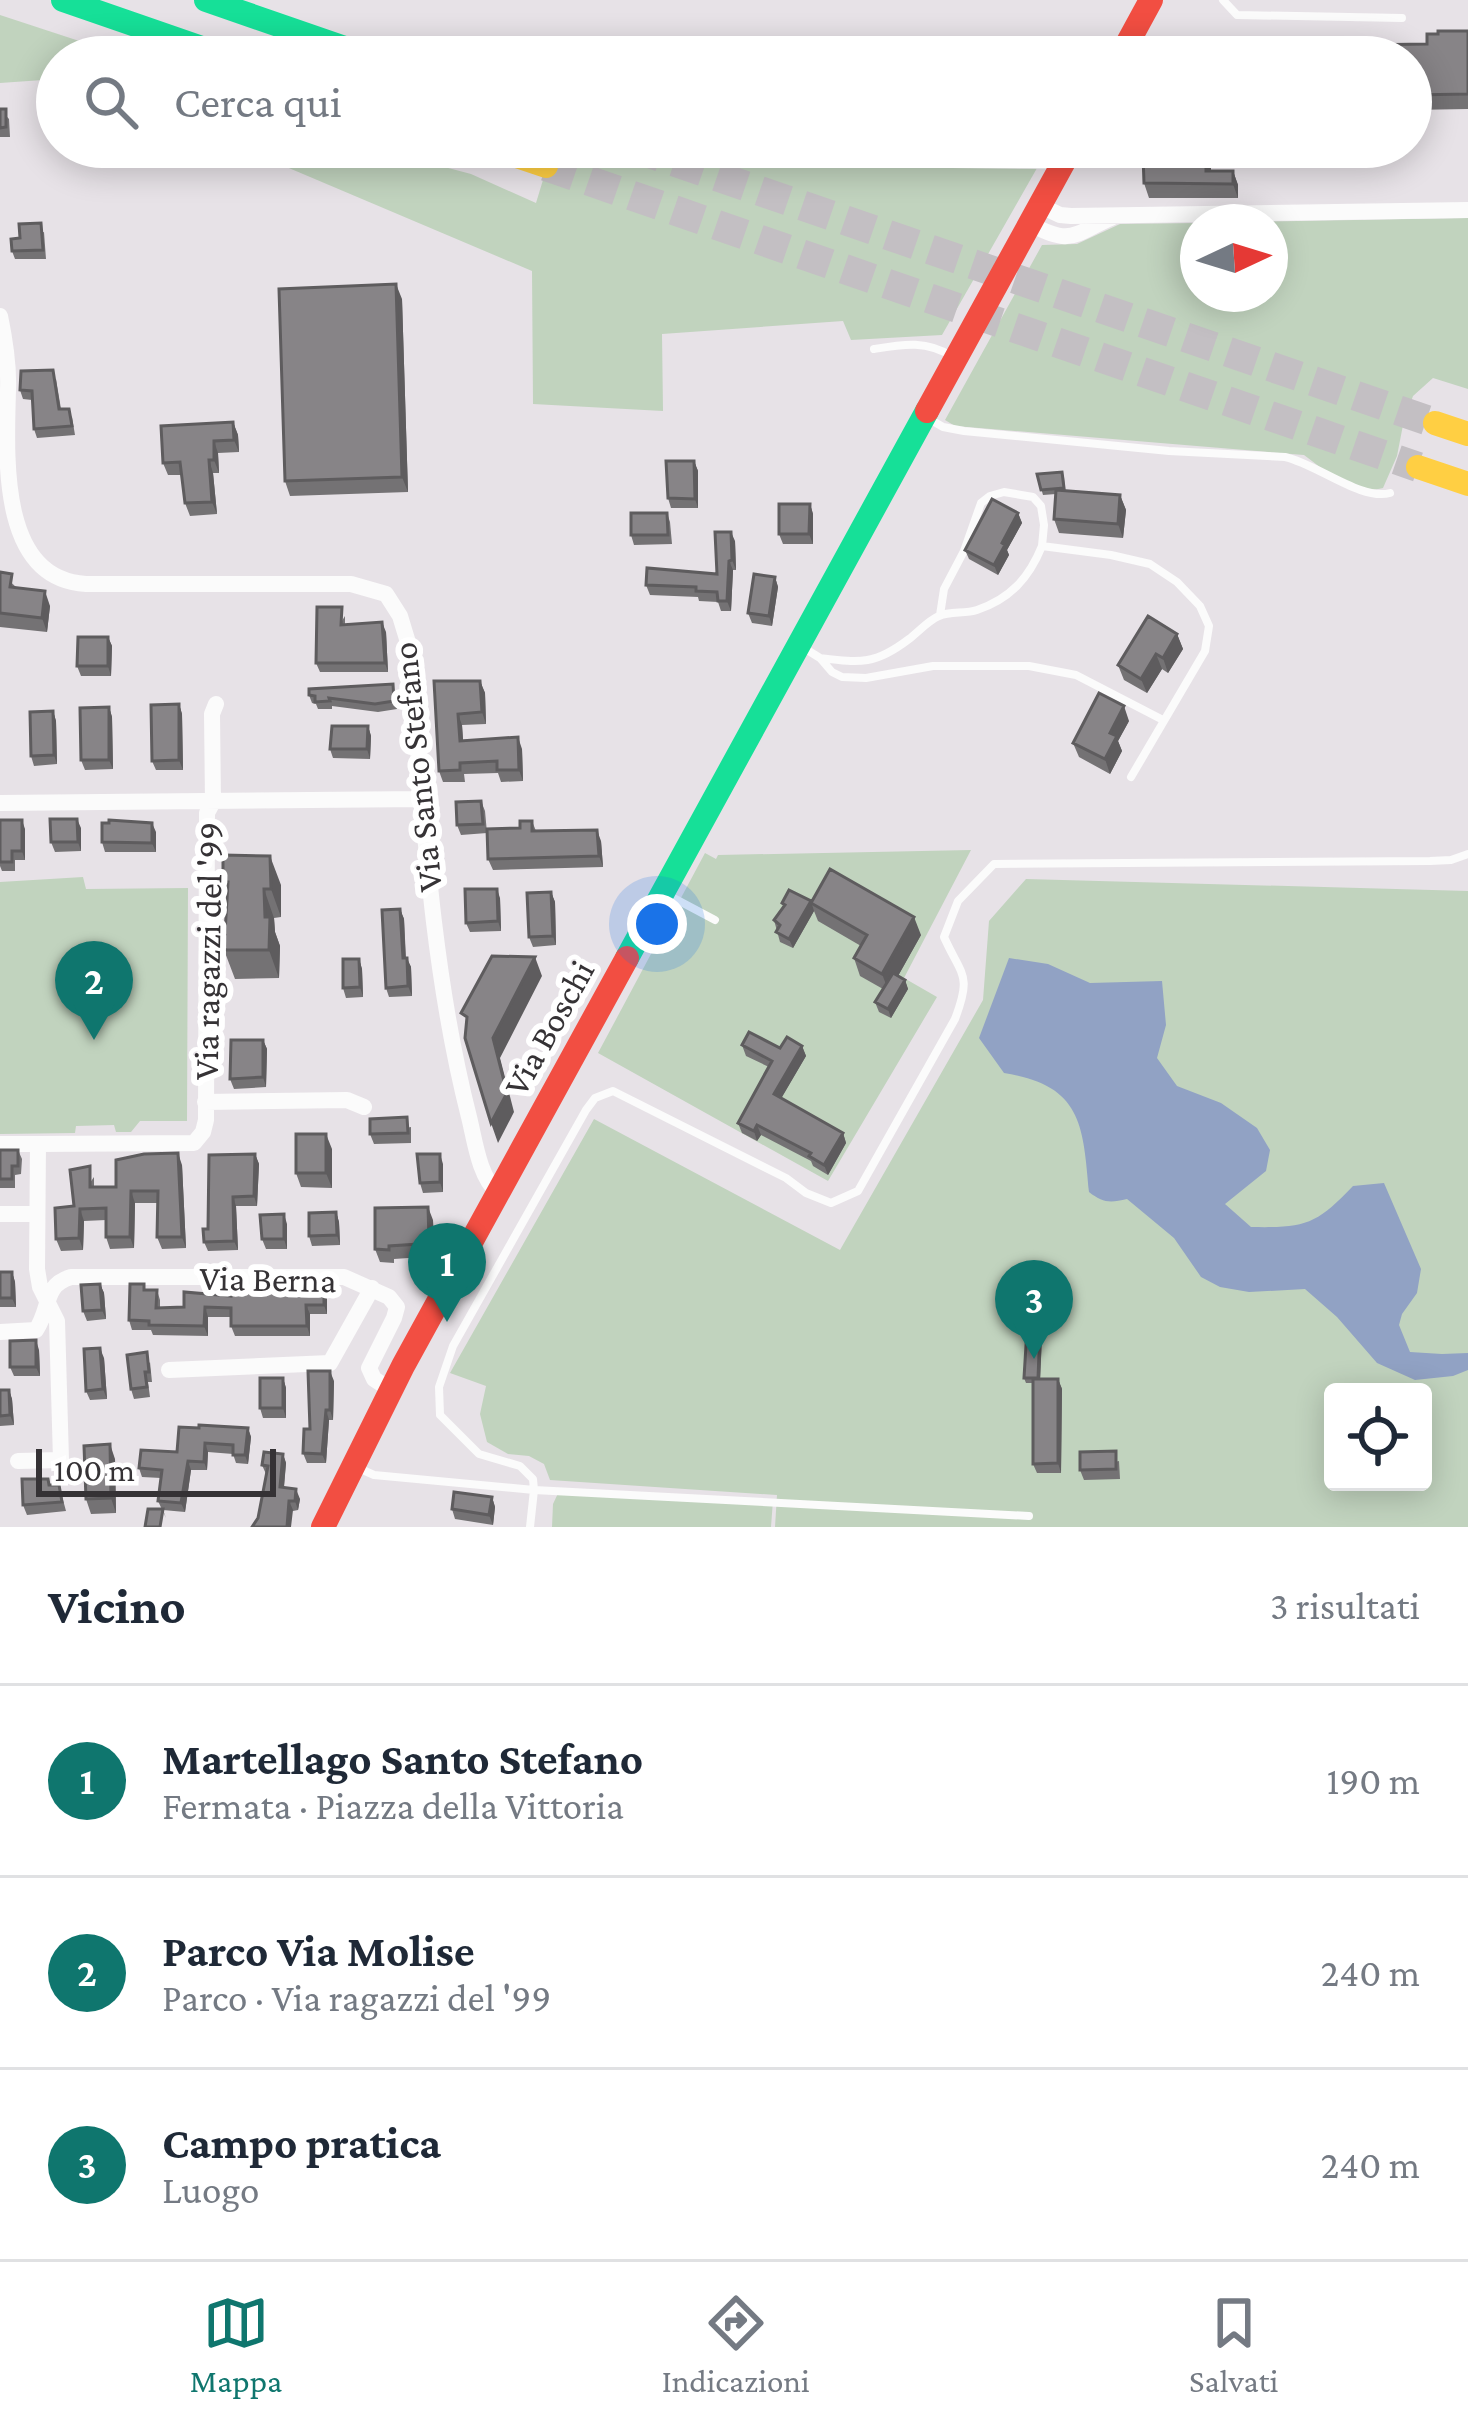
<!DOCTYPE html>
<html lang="it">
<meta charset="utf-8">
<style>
:root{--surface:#fff;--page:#f2f2f3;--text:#1f2937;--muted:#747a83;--line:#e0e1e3;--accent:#0f766e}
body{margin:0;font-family:"Crimson Pro",serif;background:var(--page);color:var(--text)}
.controls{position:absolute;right:36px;bottom:36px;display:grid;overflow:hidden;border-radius:12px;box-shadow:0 6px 30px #0003}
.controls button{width:108px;height:108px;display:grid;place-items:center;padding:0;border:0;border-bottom:3px solid var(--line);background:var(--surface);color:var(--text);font:60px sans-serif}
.compass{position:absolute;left:1180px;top:204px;width:108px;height:108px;border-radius:50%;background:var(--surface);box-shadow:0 6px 30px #0003;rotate:86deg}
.scale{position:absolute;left:36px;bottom:30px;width:240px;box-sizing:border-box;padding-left:12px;border:6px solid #353235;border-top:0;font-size:33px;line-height:42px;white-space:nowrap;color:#353235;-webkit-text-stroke:9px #fff;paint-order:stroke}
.you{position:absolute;left:657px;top:924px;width:42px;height:42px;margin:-30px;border:9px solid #fff;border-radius:50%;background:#1a73e8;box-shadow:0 0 0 18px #1a73e833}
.badge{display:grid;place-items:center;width:78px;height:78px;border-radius:50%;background:var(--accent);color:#fff;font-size:39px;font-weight:700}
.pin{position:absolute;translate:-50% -99px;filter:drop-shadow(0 3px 6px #0008)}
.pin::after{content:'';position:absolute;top:63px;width:42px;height:36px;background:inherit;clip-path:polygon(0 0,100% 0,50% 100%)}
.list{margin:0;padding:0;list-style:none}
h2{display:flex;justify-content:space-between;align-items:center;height:156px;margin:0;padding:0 48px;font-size:51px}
h2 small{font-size:39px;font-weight:400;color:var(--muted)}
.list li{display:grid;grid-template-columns:78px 1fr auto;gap:36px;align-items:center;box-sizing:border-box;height:192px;padding:0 48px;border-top:3px solid var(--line)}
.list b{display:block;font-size:45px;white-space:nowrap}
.list p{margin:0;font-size:39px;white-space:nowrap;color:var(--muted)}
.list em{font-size:39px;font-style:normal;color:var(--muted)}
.icon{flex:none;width:66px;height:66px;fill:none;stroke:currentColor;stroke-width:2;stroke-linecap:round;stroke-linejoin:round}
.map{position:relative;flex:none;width:1468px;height:1527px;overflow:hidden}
.search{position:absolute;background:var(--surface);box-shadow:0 6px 30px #0003;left:36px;right:36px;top:36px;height:132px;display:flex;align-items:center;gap:30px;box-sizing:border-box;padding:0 42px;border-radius:66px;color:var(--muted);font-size:45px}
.sheet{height:732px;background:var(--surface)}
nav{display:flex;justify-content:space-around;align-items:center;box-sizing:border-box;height:168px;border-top:3px solid var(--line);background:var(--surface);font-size:33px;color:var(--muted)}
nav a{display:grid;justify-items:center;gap:6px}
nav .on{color:var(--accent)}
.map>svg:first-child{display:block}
.green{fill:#c1d3be;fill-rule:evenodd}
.water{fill:#91a2c4}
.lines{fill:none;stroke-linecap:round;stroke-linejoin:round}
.highway-tunnel{stroke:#c3bfc3;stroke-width:30;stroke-dasharray:30 15;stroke-linecap:butt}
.lane{stroke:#fbfbfb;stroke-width:8}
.street{stroke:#fbfbfb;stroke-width:16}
.fast{stroke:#16e098;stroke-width:24}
.slow{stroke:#ffcf43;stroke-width:24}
.jam{stroke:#f24e42;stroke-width:24}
.wall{fill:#747274}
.shaded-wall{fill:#5e5c5e}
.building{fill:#878487;stroke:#5e5c5e;stroke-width:3}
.labels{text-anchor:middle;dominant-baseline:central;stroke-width:12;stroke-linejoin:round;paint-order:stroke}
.street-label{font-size:36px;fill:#353235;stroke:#fff}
</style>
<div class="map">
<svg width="1468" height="1527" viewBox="0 0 1468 1527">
<rect width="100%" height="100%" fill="#e7e2e7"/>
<!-- green -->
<path class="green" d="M0,15L128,57H57V79L0,83Z
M239,147H369L471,174L536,203L553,147H1049L942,335L851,340L843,321L662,334L663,411L533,404L532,271Z
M1468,218V389L1433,378L1413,396L1403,425L1397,456L1383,488C1351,496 1329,473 1304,455L955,426L945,420L1042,245L1077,244L1120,224L1198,223V294H1270V222H1244Z
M971,850L904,978L937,997L828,1181L598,1053L705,853L716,859L718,855Z
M83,877L86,889L188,888L187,1121H140L131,1132H116L114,1125L76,1126L75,1133L0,1134V882Z
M1026,879L1468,891V1527H775L777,1495L550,1480L544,1464L529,1456L508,1454L487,1442L480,1414L486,1386L450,1373L594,1119L840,1250L983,1000L989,921ZM1333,1392H1423V1482H1333Z
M560,1489L773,1500L771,1527H552L553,1504Z"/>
<!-- water -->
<path class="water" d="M1009,958L1048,964L1090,983L1162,981L1166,1025L1157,1058L1177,1086L1221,1103L1257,1128L1270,1150L1266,1171L1225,1204L1251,1227C1305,1228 1316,1225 1353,1186L1384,1183L1421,1269L1417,1293L1402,1314L1399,1325L1410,1352L1442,1354L1468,1353V1370L1453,1376L1415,1380L1377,1363L1337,1317L1305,1289L1249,1292L1220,1287L1201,1277L1174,1238L1127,1199C1110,1203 1103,1203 1089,1192C1083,1125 1082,1085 1004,1073L979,1038Z"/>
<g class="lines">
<!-- highway-tunnel -->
<path class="highway-tunnel" d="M632,147L1435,423
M546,166L1418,467"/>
<!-- lane -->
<path class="lane" d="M1223,0L1237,15L1402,18
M874,349C904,344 927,340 953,357
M931,420L943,427L964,431L1169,451L1285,457C1317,464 1361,501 1390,493
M940,615L944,589L964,551L981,503L990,496L1004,492L1033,497L1041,506L1044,525L1042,546
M804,648L820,658L832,672L842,677L866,678L933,666H1029L1076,675L1163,720
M820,658C861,663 875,665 909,639C918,632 929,620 939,616C950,611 965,614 977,610C1010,599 1029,578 1042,546L1111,555L1150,564L1177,582L1200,606L1209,626L1205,651L1131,777
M666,894L715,920
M356,1467L374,1475L534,1490L1029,1516
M530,1527L534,1490L533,1479L520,1466L479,1454L440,1415L439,1387L453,1346L586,1110L595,1098L613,1091L786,1178L806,1193L831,1203L858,1191L955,1019C972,974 962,977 944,937L958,901L994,864L1430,861L1451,860L1468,854"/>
<!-- street -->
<path class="street" d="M776,158L1047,161L1061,168
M1041,206L1060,215L1071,216L1468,210
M1030,224C1072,246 1072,235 1111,218
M0,316C5,340 9,365 8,390C6,462 0,579 86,584H351L386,594L400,616L410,649C423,806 430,964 469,1117C475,1141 479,1177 498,1193
M0,803L423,799
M205,1102L347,1100L364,1107
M0,1144H38L37,1269L40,1287L57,1321L61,1460L18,1461
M38,1144L194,1143L203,1132L206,1120L207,813L213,802L212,714L216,704
M0,1214H37
M0,1332L36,1330C51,1308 43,1285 71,1277H344L389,1297L397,1307L394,1318L369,1368L374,1379L391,1390
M169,1370L330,1363L372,1288"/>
<!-- fast -->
<path class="fast" d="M63,0L228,57
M206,0L371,57
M627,958L927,411"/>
<!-- slow -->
<path class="slow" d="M490,147L546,166
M1435,423L1468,434
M1418,467L1468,484"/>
<!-- jam -->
<path class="jam" d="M1120,57L1151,0
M927,411L1072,147
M323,1527L403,1366L627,958"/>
</g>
<!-- wall -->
<path class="wall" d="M1468,31V109L1411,110V57L1201,47L1290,39L1293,46L1427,44Z
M0,109L9,119L10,137H0Z
M1182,147H1211V171H1233L1238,185V198H1149L1144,183L1182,153Z
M44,232L46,259H15L12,251L20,238Z
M402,299L408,492L290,496L285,481Z
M56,379L61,409L72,417L75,435L37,438L34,429L32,400L23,399L20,390Z
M233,422L238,435L239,452L218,453L219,473H213L217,514L190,516L185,503L182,475H168L163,463Z
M694,461L698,471V508H671L668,498Z
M1037,474L1064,477L1065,491L1120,495L1126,510L1123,538L1059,533L1054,519L1056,494L1043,495Z
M810,504L813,514V544H783L779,534Z
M667,513L670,522L672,544L634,545L631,535Z
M1018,513L1022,523L1007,550L1009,555L998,575L969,559L965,550Z
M735,541L736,570H733L731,611H721L718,602L699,601L698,597L650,595L646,585L717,574Z
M0,572L17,588L50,606L47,632L0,627Z
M775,577L778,587L772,626L752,623L748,613Z
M345,616V625L386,632L388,672H320L316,663Z
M1177,634L1183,649L1168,673L1162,669L1147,693L1124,680L1118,665Z
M108,637L112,646L111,676H81L77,666Z
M434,681H480L485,693L486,724L462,725L463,741L522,749L523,781L501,782L498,773L464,774L465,782H443L439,771Z
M393,684L397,709L378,712L332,706V709H318L316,704L312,703L309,695Z
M179,704L182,714L183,770H156L152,761Z
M109,707L112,717L113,769L85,770L81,760Z
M53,711L56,721L57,764L34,766L31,756Z
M1129,721L1118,741L1122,751L1110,774L1079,757L1073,743Z
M368,726L371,736L370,759L333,758L330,749Z
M481,801L485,811L487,833L461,835L457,825Z
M0,820L25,829V860H15V871H2L0,866Z
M532,821L536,831L601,841L603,867L493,870L488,859L520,828Z
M81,828V851L55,852L51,842Z
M156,832V852H105L102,842Z
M223,882L281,885V917L274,918L275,932L280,946L279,978L235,979L224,950L227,893Z
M551,892L555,902L556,945L533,947L529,937Z
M500,898L501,931L470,932L466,923Z
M811,901L921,935L898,976L905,980L908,989L891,1018L879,1012L875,1002L883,989L860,976L854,958L861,946L818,921L814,911L793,948L780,942L774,920L783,907L782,903Z
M400,909L404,919L406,958L411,967L412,996L389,997L386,988Z
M359,959L362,969L363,997L346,998L343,988Z
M263,1040L267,1049L266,1087L234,1089L230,1079Z
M742,1045L780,1048L802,1046L806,1056L781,1098L843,1133L846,1143L828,1175L813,1166L811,1161L761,1135L757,1141L742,1133L738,1123L769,1067L746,1056Z
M411,1127V1143L374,1144L370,1134Z
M332,1149V1188L301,1187L296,1173Z
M0,1150H18L22,1159L21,1174L15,1175V1188H0Z
M255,1154L259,1164L257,1206H236L238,1250L208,1251L204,1242L208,1229Z
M443,1164V1192L423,1193L420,1183Z
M182,1165L186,1248L162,1249L157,1237L158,1203H135L134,1248L110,1249L106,1237V1220L84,1221L83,1250L61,1251L56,1239L74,1206L94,1177V1187H116Z
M336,1212L339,1222L340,1245L312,1246L309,1236Z
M433,1220L434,1252L423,1253V1257L394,1259V1263L380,1262L375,1249Z
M287,1224V1249H266L262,1239Z
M0,1272H12L15,1282L16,1307H0Z
M100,1284L104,1293L106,1319L87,1321L83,1311Z
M146,1290H157L160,1300V1307H184L231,1296L327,1295V1314H310V1336H235L231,1326V1317H208V1336L153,1335L151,1330H132L129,1320Z
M1040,1330L1042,1335L1040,1379H1058L1062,1389L1061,1473H1037L1033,1464V1383H1026L1024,1378Z
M39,1350L40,1376H14L10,1367Z
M104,1358L107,1399L90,1400L86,1391Z
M150,1362L152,1382H148L150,1397L134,1399L131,1389Z
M283,1378L286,1388V1418H263L260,1408Z
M334,1381L333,1420H329L326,1463H307L303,1453L310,1429Z
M0,1390H9L12,1399L14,1425L0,1426Z
M248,1428L251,1437L248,1464L236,1463L233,1454L208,1452L207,1470H191L185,1512L163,1510L166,1518L158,1501L161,1478L142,1477L139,1468L177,1452Z
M283,1454L286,1463L284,1488L300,1499L298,1510L258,1518L266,1474L262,1465Z
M115,1459L116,1513L91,1514L86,1499Z
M1119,1461L1120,1479L1084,1480L1080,1470Z
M48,1479L50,1485H59L66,1511L27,1515L23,1505Z
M492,1497L495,1507L493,1525L455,1519L452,1509Z"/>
<!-- shaded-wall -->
<path class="shaded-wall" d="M1206,147H1211V185L1206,171Z
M1233,171L1238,185V198L1233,184Z
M396,284L402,299L408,492L402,477Z
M233,422L238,435L239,452L234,440Z
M214,441L218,453L219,473L214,460Z
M209,460L213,473L217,514L212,502Z
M694,461L698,471V508L695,499Z
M1120,495L1126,510L1123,538L1118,524Z
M810,504L813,514V544L809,534Z
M1018,513L1022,523L1007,550L1009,555L998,575L994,565L1002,543Z
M731,532L735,541L736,570L732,560Z
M729,561L733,570L731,611L727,601Z
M775,577L778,587L772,626L769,616Z
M45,591L50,606L47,632L42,618Z
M382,622L386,632L388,672L385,663Z
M1177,634L1183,649L1168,673L1163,658Z
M108,637L112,646L111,676L108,666Z
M1156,654L1162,669L1147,693L1141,679Z
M480,681L485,693L486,724L482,712Z
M179,704L182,714L183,770L179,760Z
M1124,706L1129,721L1118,741L1122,751L1110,774L1105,759L1110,733Z
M109,707L112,717L113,769L109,760Z
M53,711L56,721L57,764L54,755Z
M458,714L462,725L464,753L460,741Z
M368,726L371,736L370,759L367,749Z
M518,737L522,749L523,781L519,770Z
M77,819L81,828V851L78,842Z
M22,820L25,829V860L22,851Z
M152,823L156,832V852L152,843Z
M597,830L601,841L603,867L599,856Z
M270,856L281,885V917L271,889Z
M264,889L274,918L275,932L280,946L279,978L269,950L265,917Z
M497,889L500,898L501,931L498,921Z
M551,892L555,902L556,945L553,936Z
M811,901L814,911L793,948L789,939Z
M400,909L404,919L406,968L403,958Z
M914,917L921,935L889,992L882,974Z
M535,957L542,976L500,1058L514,1112L498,1143L491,1123L493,1038Z
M407,958L411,967L412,996L408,986Z
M359,959L362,969L363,997L360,987Z
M905,980L908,989L891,1018L888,1009Z
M263,1040L267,1049L266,1087L263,1077Z
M802,1046L806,1056L778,1104L774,1094Z
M757,1125L761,1135L757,1141L754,1131Z
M843,1133L846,1143L828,1175L824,1165Z
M326,1134L332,1149V1188L326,1173Z
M178,1153L182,1165L186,1248L182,1237Z
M255,1154L259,1164L257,1206L254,1196Z
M440,1154L443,1164V1192L440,1182Z
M131,1191L135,1203L134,1248L130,1237Z
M233,1197L236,1206L238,1250L234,1241Z
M428,1207L433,1220L434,1252L429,1239Z
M80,1209L84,1221L83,1250L79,1238Z
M336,1212L339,1222L340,1245L337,1235Z
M284,1214L287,1224V1249L284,1239Z
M12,1272L15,1282L16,1307L12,1298Z
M100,1284L104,1293L106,1319L102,1310Z
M324,1285L327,1295V1314L324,1305Z
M306,1305L310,1314V1336L307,1326Z
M205,1307L208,1317V1336L204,1326Z
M1040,1330L1042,1335L1040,1383L1038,1378Z
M36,1340L39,1350L40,1376L36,1367Z
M100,1348L104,1358L107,1399L103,1389Z
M330,1371L334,1381L333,1420L330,1410Z
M283,1378L286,1388V1418L283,1408Z
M1058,1379L1062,1389L1061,1473L1058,1463Z
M9,1390L12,1399L14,1425L10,1415Z
M326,1410L329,1420L326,1463L322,1454Z
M248,1428L251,1437L248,1464L245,1455Z
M205,1443L208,1452L207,1470L204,1462Z
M110,1444L115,1459L116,1513L111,1498Z
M283,1454L286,1463L283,1496L280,1487Z
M188,1461L191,1470L185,1512L181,1503Z
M296,1489L300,1499L298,1510L295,1501Z
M492,1497L495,1507L493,1525L489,1515Z
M289,1501L293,1510L291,1527H287Z"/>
<!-- building -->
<path class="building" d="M1438,31H1468V94L1411,95V57H1182V46L1201,47V40L1290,39V46L1427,44V34H1438Z
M0,109H6V127L0,128Z
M1182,147H1206V171H1233V184L1144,183L1143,155L1182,153Z
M41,223L43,250L12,251L11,239L20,238L19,224Z
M396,284L402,477L285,481L279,289Z
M53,370L59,409H69L72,426L34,429L32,391L20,390L21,371Z
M233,422L234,440L214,441V460H209L212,502L185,503L180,462L163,463L161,426Z
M666,461H694L695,499L668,498Z
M1062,472L1064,488L1041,490L1037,474Z
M1056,490L1120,495L1118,524L1054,519Z
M992,499L1018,513L1002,543L1005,545L994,565L965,550Z
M779,504H810L809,534H779Z
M631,513H667L668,535H631Z
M715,532H731L732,560L729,561L727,601H718L717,592L696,591V587L646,585L647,568L717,574Z
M0,572L12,574L10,587L45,591L42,618L0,613Z
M754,574L775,577L769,616L748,613Z
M317,607H342L341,625L382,622L385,663H316Z
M1148,616L1177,634L1163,658L1156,654L1141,679L1118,665Z
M78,637H108V666H77Z
M434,681H480L482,712L458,714L460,741L518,737L519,770H497V761L460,763V770L439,771Z
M393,684L394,701L375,704L329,698L330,701L315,702V696L309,695V689Z
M1099,693L1124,706L1110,733L1117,736L1105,759L1073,743Z
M179,704V760L152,761L151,705Z
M109,707V760H81L80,708Z
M53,711L54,755L31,756L30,712Z
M332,726H368L367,749H330Z
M481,801L483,824L457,825L456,802Z
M50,819H77L78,842H51Z
M0,820H22V851H12V862H0Z
M109,820L152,823V843L102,842V823H109Z
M520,821H532V831L597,830L599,856L488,859L487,829L520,828Z
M223,855L270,856L271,889H264L265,917H270L269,950H224L228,882H223Z
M830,869L914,917L882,974L854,958L867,935L811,903Z
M465,889H497L498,921L466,923Z
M789,890L811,901L789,939L776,932L780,925L774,920L785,905L782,903Z
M551,892L553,936L529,937L527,893Z
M400,909L403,958H407L408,986L386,988L382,910Z
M492,956L535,957L493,1038L507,1093L491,1123L465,1038L467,1017L461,1013Z
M343,959H359L360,987L343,988Z
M893,973L905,980L888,1009L875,1002Z
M749,1032L780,1048L787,1037L802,1046L774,1094L843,1133L824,1165L809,1156L811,1153L757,1125L754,1131L738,1123L772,1061L742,1045Z
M231,1040H263V1077L230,1079Z
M407,1117L408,1133L370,1134V1119Z
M296,1134H326V1173H296Z
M0,1150H18V1166H12V1179H0Z
M178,1153L182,1237H157L158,1191H131L130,1237H106V1208L80,1209L79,1238L56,1239L55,1208L74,1206L70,1170L90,1166V1187H116V1160L144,1154Z
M255,1154L254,1196L233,1197L234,1241L204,1242L203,1229H208L209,1155Z
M417,1154H440V1182L420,1183Z
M428,1207L429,1239L419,1240V1244L389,1246V1250L375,1249V1208Z
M336,1212L337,1235L309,1236V1213Z
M284,1214V1239H262L260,1215Z
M0,1272H12V1298H0Z
M100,1284L102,1310L83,1311L81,1285Z
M130,1284H144V1290H157L156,1308L184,1307V1292L231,1296V1294L281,1291V1286L324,1285V1305H306L307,1326H231V1308L205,1307L204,1326L149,1325V1321L129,1320Z
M1027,1329L1040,1330L1038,1378H1024Z
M36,1340V1367H10V1341Z
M100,1348L103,1389L86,1391L84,1349Z
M147,1352L149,1372H145L147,1387L131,1389L127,1355Z
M308,1371H330V1410H326L322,1454L303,1453L304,1429H310Z
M260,1378H283V1408H260Z
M1033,1379H1058V1463L1033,1464Z
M0,1390H9L10,1415L0,1416Z
M199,1425L248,1428L245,1455H233V1445L205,1443L204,1462L188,1461L181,1503L158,1501L162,1470L139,1468L141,1450L177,1452L179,1427L199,1428Z
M110,1444L111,1498L86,1499L84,1446Z
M1116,1451V1469L1080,1470V1452Z
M264,1452L283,1454L280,1487L296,1489L295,1501H289L287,1527H252L258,1518L268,1466L262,1465Z
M22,1479H48L49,1485H59L62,1502L23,1505Z
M454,1492L492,1497L489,1515L452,1509Z
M148,1509H163L160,1527H145Z"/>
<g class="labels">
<!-- street labels -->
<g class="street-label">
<text transform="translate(417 767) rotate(-96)">Via Santo Stefano</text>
<text transform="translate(208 951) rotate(-89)">Via ragazzi del '99</text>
<text transform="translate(549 1028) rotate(-61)">Via Boschi</text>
<text transform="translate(268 1279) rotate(1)">Via Berna</text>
</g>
</g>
</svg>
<div class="controls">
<button><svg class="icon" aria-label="locate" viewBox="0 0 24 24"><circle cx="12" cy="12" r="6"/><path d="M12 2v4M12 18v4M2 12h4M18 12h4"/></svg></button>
</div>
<svg class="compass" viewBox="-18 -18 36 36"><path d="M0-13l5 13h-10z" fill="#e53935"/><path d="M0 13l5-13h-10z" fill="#747a83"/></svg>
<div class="scale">100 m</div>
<div class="you"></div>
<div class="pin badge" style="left:447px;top:1322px">1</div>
<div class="pin badge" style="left:94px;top:1040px">2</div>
<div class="pin badge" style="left:1034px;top:1359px">3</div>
<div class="search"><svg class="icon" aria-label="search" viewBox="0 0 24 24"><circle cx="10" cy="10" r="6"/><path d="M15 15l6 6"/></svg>Cerca qui</div>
</div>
<section class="sheet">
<h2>Vicino<small>3 risultati</small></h2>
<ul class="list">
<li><span class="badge">1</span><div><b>Martellago Santo Stefano</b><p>Fermata · Piazza della Vittoria</p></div><em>190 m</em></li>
<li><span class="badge">2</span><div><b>Parco Via Molise</b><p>Parco · Via ragazzi del '99</p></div><em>240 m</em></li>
<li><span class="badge">3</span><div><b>Campo pratica</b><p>Luogo</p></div><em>240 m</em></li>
</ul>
</section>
<nav>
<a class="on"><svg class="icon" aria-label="map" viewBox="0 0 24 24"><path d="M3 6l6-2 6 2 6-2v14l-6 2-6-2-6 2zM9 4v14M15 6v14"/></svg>Mappa</a>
<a><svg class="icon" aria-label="directions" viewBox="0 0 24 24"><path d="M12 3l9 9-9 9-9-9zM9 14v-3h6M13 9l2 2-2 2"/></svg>Indicazioni</a>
<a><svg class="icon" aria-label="saved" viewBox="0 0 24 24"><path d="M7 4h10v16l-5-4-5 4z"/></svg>Salvati</a>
</nav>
